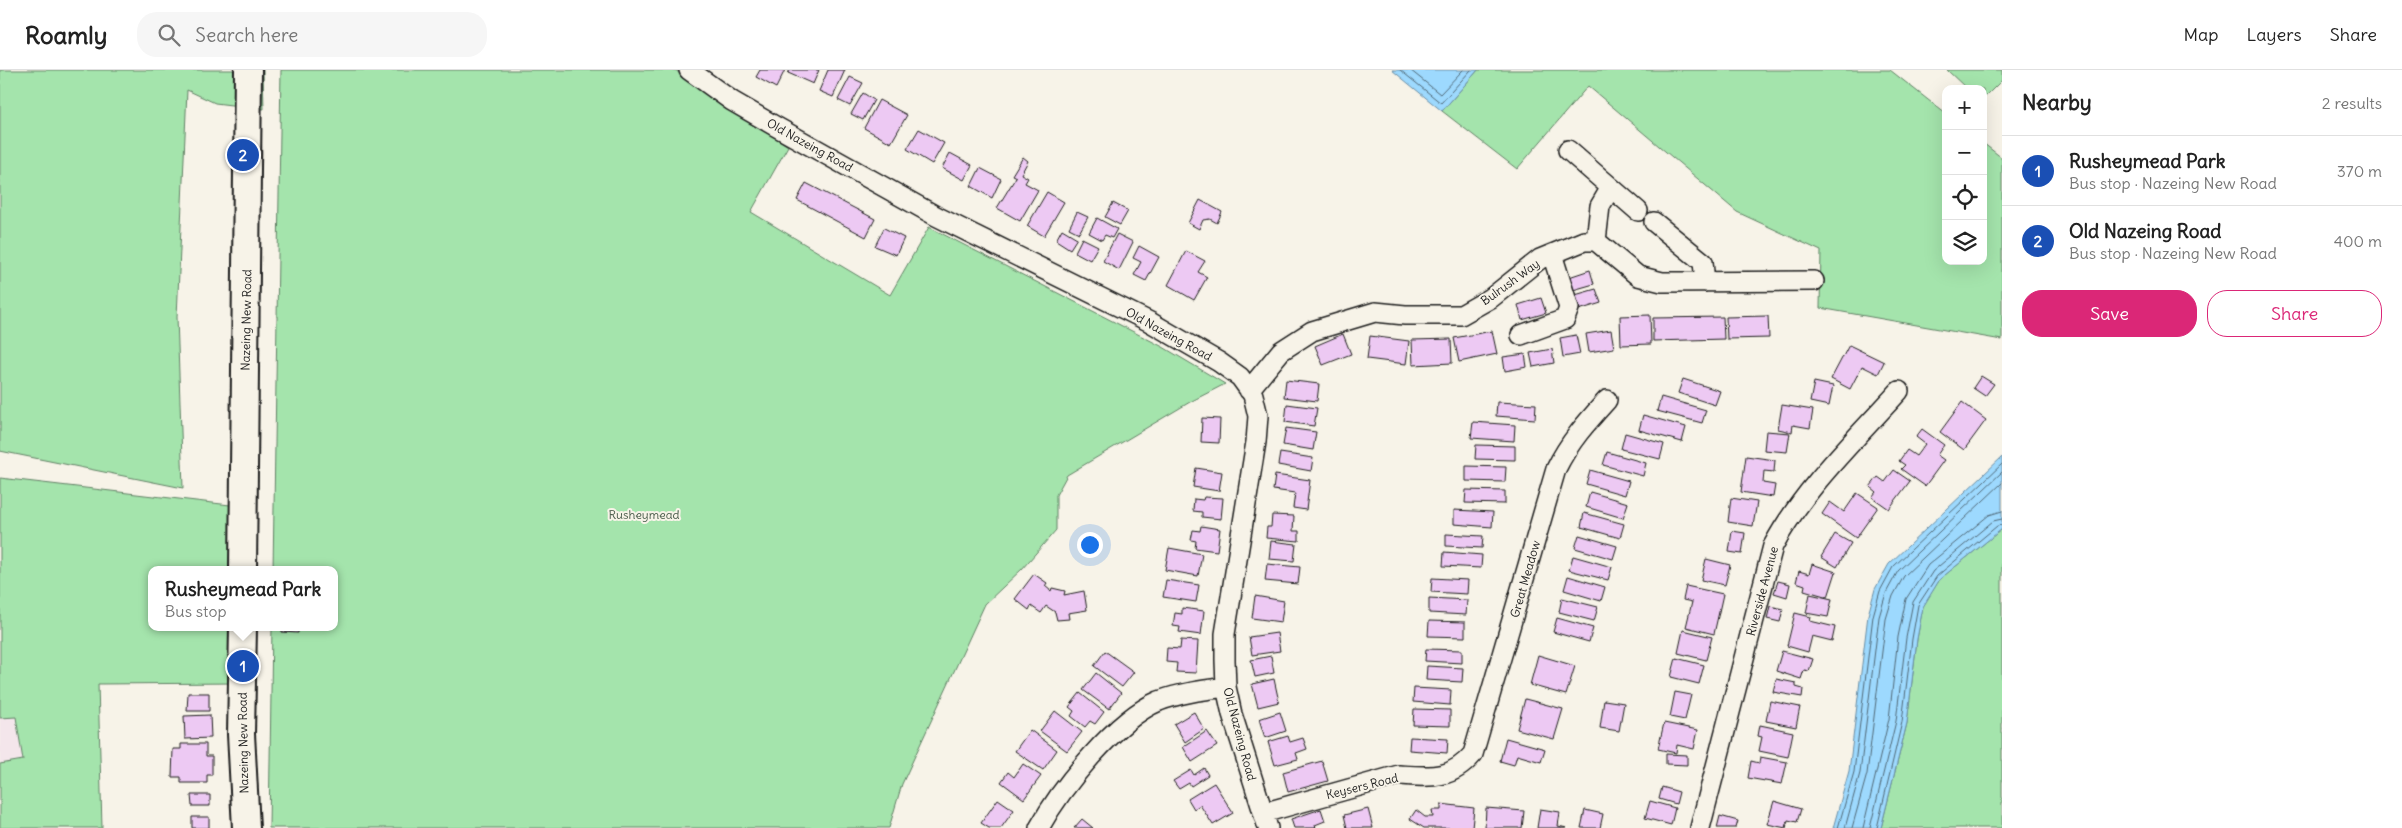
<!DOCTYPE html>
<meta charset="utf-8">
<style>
:root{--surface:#fff;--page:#f6f6f6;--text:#222;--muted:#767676;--line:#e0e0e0;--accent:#db2777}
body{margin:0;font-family:Delius,sans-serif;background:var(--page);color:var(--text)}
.controls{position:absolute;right:15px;top:15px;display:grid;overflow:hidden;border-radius:10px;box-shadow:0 5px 20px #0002}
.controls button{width:45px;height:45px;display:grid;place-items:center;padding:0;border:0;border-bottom:1px solid var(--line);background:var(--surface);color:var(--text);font:25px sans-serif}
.you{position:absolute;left:1089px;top:474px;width:18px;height:18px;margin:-12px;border:4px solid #fff;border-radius:50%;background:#1a73e8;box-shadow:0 0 0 8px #1a73e833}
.badge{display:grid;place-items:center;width:32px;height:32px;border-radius:50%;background:var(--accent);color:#fff;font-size:16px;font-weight:700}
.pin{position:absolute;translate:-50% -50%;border:2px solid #fff;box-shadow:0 1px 5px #0006}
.popup{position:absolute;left:148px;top:496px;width:190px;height:65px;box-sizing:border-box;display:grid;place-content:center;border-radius:10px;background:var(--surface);filter:drop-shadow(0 1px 4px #0005);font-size:16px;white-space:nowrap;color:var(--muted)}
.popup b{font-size:19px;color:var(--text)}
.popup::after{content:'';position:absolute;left:50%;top:100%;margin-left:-10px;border:10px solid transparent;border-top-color:var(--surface)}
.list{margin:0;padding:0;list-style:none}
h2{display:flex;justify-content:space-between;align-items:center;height:65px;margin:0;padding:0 20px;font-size:21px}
h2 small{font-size:16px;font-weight:400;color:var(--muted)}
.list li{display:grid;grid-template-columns:32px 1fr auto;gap:15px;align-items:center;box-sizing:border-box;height:70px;padding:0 20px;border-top:1px solid var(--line)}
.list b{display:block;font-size:19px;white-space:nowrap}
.list p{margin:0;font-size:16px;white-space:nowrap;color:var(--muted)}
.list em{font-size:16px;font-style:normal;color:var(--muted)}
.actions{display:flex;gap:10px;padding:15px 20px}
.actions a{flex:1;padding:11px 0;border:1px solid var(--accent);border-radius:20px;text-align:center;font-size:18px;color:var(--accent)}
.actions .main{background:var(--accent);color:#fff}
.icon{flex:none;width:28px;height:28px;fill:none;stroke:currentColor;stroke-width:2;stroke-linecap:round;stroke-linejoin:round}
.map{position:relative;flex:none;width:2002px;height:758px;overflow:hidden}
header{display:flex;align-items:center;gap:30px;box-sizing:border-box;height:70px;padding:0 25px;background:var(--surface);border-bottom:1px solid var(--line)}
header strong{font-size:24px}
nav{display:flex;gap:28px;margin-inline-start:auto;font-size:18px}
.search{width:350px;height:45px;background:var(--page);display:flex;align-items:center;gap:12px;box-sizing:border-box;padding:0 18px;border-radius:20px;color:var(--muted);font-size:19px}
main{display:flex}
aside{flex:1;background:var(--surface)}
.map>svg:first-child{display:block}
.built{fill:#f4e6eb}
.green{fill:#a4e4ac;stroke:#608064}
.water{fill:#9dd9fe;stroke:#698da4}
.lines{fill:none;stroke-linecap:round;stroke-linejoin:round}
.shore{stroke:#506876;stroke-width:1}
.building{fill:#edc9f3;stroke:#1c1c1c}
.minor-casing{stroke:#1c1c1c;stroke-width:22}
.secondary-casing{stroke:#1c1c1c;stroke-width:30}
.minor{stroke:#f7f3e8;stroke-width:19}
.secondary{stroke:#f7f3e8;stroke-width:26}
.labels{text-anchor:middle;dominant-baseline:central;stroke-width:4;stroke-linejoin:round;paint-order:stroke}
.street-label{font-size:12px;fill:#1c1c1c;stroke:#f7f3e8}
.park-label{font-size:12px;fill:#455847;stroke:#f7f3e8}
</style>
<header>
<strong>Roamly</strong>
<div class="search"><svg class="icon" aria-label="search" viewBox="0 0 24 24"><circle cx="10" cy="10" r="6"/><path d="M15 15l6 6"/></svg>Search here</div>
<nav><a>Map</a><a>Layers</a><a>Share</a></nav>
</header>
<main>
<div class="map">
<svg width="2002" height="758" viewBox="0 0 2002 758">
<rect width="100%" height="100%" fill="#f7f3e8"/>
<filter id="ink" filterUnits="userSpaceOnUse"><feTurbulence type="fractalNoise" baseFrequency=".02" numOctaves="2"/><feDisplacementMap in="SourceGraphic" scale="10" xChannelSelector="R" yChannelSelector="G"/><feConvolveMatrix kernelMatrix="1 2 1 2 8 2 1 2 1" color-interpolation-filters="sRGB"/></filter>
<g filter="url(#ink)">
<!-- built -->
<path class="built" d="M16,647L23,690L0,694V648Z"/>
<!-- green -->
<path class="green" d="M0,0H263L264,39L215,33L187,20L177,247L183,418L0,381Z
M281,0H675L788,76L751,142L890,225L929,157L1163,277L1225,314L1190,332L1067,405L1056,425V460L1022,499L985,534L902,714L889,758H269L272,557H334V500H273Z
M1478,0H1890L1946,44V191H1983V73L2002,88V270L1820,238L1821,181L1737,142L1588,16L1517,99L1442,41Z
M1947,0H2002V10L1983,29V19H1967Z
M0,408L230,435L232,500H152V557H234L236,613L98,614L102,758H0V694L23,690L16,647L0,648Z
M2002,459V758H1881L1907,653L1917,569L1923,536L1940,509Z"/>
<!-- water -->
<path class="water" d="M1392,0H1478L1442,41Z
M2002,387V459L1940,509L1923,537L1917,569L1907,653L1881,758H1833L1849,701L1868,545L1875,519L1889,494Z"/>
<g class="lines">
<!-- shore -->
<path class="shore" d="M1400,0L1441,33L1471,0
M1410,0L1440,24L1463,0
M1838,758L1854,702L1873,546L1880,521L1893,497L2002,394
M1845,758L1860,703L1879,547L1886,523L1898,501L2002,402
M1852,758L1867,704L1886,549L1893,526L1904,506L2002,413
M1863,758L1889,649L1898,567L1906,529L1928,495L1989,445L2002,441
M1870,758L1896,651L1906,568L1913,532L1933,501L1993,451L2002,449
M1877,758L1902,652L1912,569L1918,535L1937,506L1997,456L2002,455"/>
</g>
<!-- building -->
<path class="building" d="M760,0H785L776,18L756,7Z
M790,0H819L813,14L788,3Z
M828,0H845L833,27L819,21Z
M850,7L863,13L850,36L838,30Z
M863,23L874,30L863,50L851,44Z
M879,30L907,45L891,73L864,58Z
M919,59L944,73L932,94L907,79Z
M950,83L972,95L964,110L942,98Z
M1023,87L1028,91L1021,104L1028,108L1025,113L1038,120L1020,151L997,138L1016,107L1012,105Z
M980,98L1001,109L992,128L971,116Z
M806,113L875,149L866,167L797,130Z
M1047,122L1064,132L1044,166L1027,156Z
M1200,130L1222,142L1217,153L1210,149L1203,150L1199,159L1188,153Z
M1113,133L1128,141L1120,155L1105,147Z
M1077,142L1088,147L1079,163L1069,158Z
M1097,148L1117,159L1112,168L1105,165L1102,170L1089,163Z
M884,158L904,168L896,185L875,176Z
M1062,159L1077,168L1070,179L1056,170Z
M1117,164L1133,172L1119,200L1103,191Z
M1082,168L1098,176L1090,190L1075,182Z
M1139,176L1159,187L1146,211L1134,205L1141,192L1133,188Z
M1186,181L1205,191L1198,202L1207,207L1194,230L1168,215Z
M1590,200L1594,214L1573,220L1569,207Z
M1596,219L1601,233L1579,240L1575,225Z
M1541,228L1546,243L1522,250L1518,235Z
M1650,245L1651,274L1621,275L1620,246Z
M1768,246L1769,268L1727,269L1726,247Z
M1723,247L1724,269L1653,271V248Z
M1611,260L1614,278L1589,282L1586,264Z
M1492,261L1497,284L1459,292L1454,268Z
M1343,264L1351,284L1323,295L1315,276Z
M1576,265L1580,284L1563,287L1560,268Z
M1370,266L1409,271L1406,294L1367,289Z
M1451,269L1452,293L1413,295L1412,270Z
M1849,275L1884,292L1878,304L1862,296L1850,319L1831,309Z
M1552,279L1554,293L1533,297L1530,283Z
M1525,284L1527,297L1505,301L1503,287Z
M1981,306L1994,314L1985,326L1973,318Z
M1683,309L1720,321L1715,335L1678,323Z
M1286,310L1319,314L1317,331L1284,327Z
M1814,312L1833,316L1829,336L1810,332Z
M1661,327L1706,340L1702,353L1657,341Z
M1497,332L1536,334L1535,349L1496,346Z
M1962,332L1986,350L1964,380L1940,362Z
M1287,334L1317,338L1314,356L1285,352Z
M1782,335L1813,340L1810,358L1793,355L1792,362L1778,359Z
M1643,345L1686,357L1682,372L1639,360Z
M1202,348L1220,349L1219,373L1201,372Z
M1473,352L1515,355L1514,371L1471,368Z
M1286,358L1316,362L1313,380L1283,375Z
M1922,359L1944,375L1937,385L1944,390L1925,416L1901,399L1905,395L1899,391L1907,380L1916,386L1925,374L1916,367Z
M1766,361L1790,363L1787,382L1764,380Z
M1625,363L1664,374L1660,389L1621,379Z
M1476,375L1515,376V390L1475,389Z
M1607,382L1646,393L1643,406L1603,395Z
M1280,383L1313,388L1311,401L1278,395Z
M1746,386L1775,390L1774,402L1764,401L1763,413L1775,415L1773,427L1741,422Z
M1466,396L1506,397L1505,412L1466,411Z
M1196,398L1222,402L1219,421L1193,417Z
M1590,400L1629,411L1625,425L1586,414Z
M1894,400L1910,411L1889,439L1872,427L1876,422L1870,417L1878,407L1885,412Z
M1275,405L1310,410L1306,440L1293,438L1295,423L1273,420Z
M1466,420L1505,421V434L1465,433Z
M1590,422L1628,433L1623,448L1586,437Z
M1857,423L1878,437L1856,468L1822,444L1830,432L1844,442Z
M1204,427L1223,428L1221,449L1202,447V442L1193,441L1194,429L1203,430Z
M1731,428L1757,432L1753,456L1728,452Z
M1454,440L1493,442L1492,457L1454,454Z
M1584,443L1624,454L1620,468L1581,457Z
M1272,445L1294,446L1293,461H1299V471L1266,468L1267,457H1271Z
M1201,456L1220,459L1217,481L1195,478L1196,471L1191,470L1193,460L1200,461Z
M1732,461L1745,463L1742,484L1729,482Z
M1446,464L1483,466L1482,478L1446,476Z
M1835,464L1851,473L1837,497L1821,487Z
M1579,465L1617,476L1613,489L1575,478Z
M1271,471L1296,474L1294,491L1269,489Z
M1169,478L1202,484L1198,506L1165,500Z
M1444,482L1482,485L1481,498L1443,496Z
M1573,486L1612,497L1608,510L1569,500Z
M1706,489L1730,495L1725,515L1701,510Z
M1267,494L1300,497L1298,514L1265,511Z
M1812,494L1836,502L1828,527L1804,520L1805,515L1796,512L1799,501L1809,504Z
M1034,504L1047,513L1045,516L1051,521L1052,518L1065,521L1064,525L1084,521L1087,540L1068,543L1069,549L1057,550L1055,542L1046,536L1041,543L1031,536L1029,540L1015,529Z
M1568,506L1605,517L1601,531L1564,520Z
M1432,508L1468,510L1467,524L1431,522Z
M1166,510L1199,515L1196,532L1163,527Z
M1778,511L1790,514L1787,527L1774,523Z
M1686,516L1723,524L1714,564L1686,557L1692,532L1683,530Z
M1810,524L1832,529L1828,547L1806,543Z
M1255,526L1284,531L1281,552L1252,548Z
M1429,528L1467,530L1466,545L1429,543Z
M1562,528L1598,537L1594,551L1559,542Z
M1770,536L1783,539L1780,552L1767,549Z
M1182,538L1204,541L1201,565L1179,562L1180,557L1173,556L1175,543L1182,544Z
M1795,543L1811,547L1810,551L1835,557L1832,571L1812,566L1808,582L1787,576Z
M1557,548L1593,558L1589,572L1553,562Z
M1429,551L1465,552V567L1428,566Z
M282,557H298V563L282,562Z
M1683,560L1712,567L1706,590L1678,583Z
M1277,563L1280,581L1252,585L1249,567Z
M1181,570L1198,571L1196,603L1176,602L1177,593L1166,592L1167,578L1180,579Z
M1426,579L1462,580V593L1425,591Z
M1105,581L1134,602L1122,617L1094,596Z
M1782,581L1813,589L1809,601L1804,600L1801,609L1776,601Z
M1538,585L1575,596L1566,625L1530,615Z
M1271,586L1274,603L1255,607L1251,590Z
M1676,588L1704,595L1699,614L1671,607Z
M1427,596L1463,598L1462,612L1426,610Z
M1096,603L1121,623L1109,639L1083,620Z
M1274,609L1279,632L1258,637L1252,614Z
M1776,609L1796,613V617L1803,619L1802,627L1773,622Z
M1414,618L1451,620L1450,635L1413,632Z
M1675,622L1691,625L1685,650L1670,647Z
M188,623H209V641H187Z
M1080,623L1104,642L1095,654L1090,651L1085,657L1071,646L1074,641L1069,637Z
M1525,629L1563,639L1554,669L1517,659Z
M1604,630L1624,633L1619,661L1600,658Z
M1770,631L1800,637L1796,657L1766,651Z
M1414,639L1450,640V656L1413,655Z
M1055,641L1082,662L1067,681L1040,661Z
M1194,642L1204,659L1185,672L1174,654Z
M1280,642L1286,661L1265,668L1259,649Z
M210,645L211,668L185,669L184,646Z
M1664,653L1698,660L1694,679L1677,675L1676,683L1658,679Z
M1760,655L1793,662L1788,687L1759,681L1762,667L1758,666Z
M1030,660L1057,680L1043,700L1015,681Z
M1207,661L1217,676L1192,692L1183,677Z
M1288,666L1290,672L1303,668L1307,679L1296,683L1298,689L1275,695L1268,672Z
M1410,667L1448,669L1447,683L1409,680Z
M1506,668L1545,679L1541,692L1517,685L1514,695L1500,691Z
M181,674H206V686H212V705H207V713H181V707H172L173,679H181Z
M1666,684L1687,685V695L1666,694Z
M1760,687L1787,692L1782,714L1748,708L1751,691L1759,693Z
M1322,691L1328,711L1288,722L1283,702Z
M1023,694L1041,706L1024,729L1001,712L1008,702L1014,707Z
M1204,698L1208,705L1191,716L1189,713L1179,719L1173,711L1191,700L1194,705Z
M1214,713L1233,743L1213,755L1200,735L1194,739L1188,729Z
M1662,717L1679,722L1676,734L1659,729Z
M191,725H210V736H192Z
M998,729L1014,740L1001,758H989L981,753Z
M1650,731L1675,738L1671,755L1645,748Z
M1774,731L1801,739L1797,752L1788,750L1786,758L1767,754Z
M1441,734L1474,738L1472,758H1424L1410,749L1416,740L1425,747H1433L1432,740H1441Z
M1486,738L1524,741L1522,758H1485Z
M1321,739L1325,751L1315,755L1316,758H1294L1291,749Z
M1368,739L1373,758H1347L1344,745Z
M1540,739L1560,742L1558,756L1567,758H1537Z
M1585,740L1603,744L1600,758H1581Z
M1720,746L1738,751L1736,758H1717Z
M192,747H209V758H192Z
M1082,749L1093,758H1074Z"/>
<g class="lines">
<defs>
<path id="minor" d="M689,0L732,31L775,56L936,146L1150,252L1219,292L1240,307L1253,325L1258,346L1256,372L1225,564V590L1226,617L1232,644L1268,758
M1568,80L1638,141
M1654,152L1703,192L1705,212
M1596,171L1600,136L1610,119
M1521,265L1565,249L1569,238L1552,184
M1249,320L1281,281L1312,261L1375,242L1405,245H1461L1491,228L1540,189L1584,171H1596L1638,206L1662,212L1814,211
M1263,743L1399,705C1431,707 1451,710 1473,684L1556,399C1569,372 1587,352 1607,330
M1039,758C1061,718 1116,649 1159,631C1180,623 1204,620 1226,617
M1700,758L1773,476C1804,418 1855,370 1899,321"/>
<path id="secondary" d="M243,500L248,0
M243,557L241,664L246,758"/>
</defs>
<!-- minor casing -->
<use href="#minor" class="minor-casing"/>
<!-- secondary casing -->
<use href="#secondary" class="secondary-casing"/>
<!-- minor -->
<use href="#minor" class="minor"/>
<!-- secondary -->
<use href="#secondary" class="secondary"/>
</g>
</g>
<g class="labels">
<!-- street labels -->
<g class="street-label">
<text transform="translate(810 75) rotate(29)">Old Nazeing Road</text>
<text transform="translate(1510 212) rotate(-36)">Bulrush Way</text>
<text transform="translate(246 250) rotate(-89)">Nazeing New Road</text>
<text transform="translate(1169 264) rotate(29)">Old Nazeing Road</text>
<text transform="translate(1525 509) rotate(-74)">Great Meadow</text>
<text transform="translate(1762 521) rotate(-75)">Riverside Avenue</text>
<text transform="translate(1240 664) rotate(75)">Old Nazeing Road</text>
<text transform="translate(243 673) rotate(-91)">Nazeing New Road</text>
<text transform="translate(1362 716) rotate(-14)">Keysers Road</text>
</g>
<!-- park labels -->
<g class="park-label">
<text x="644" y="444">Rusheymead</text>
</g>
</g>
</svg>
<div class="controls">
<button>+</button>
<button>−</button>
<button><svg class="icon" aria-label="locate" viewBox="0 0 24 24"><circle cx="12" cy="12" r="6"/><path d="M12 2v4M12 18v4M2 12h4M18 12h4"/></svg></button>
<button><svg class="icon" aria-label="layers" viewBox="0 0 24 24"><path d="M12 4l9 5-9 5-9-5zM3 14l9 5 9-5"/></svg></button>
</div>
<div class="you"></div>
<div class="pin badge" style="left:243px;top:596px;background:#1a4fb4">1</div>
<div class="popup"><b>Rusheymead Park</b>Bus stop</div>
<div class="pin badge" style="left:243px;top:85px;background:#1a4fb4">2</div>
</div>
<aside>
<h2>Nearby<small>2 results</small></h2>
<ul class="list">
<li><span class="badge" style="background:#1a4fb4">1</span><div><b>Rusheymead Park</b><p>Bus stop · Nazeing New Road</p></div><em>370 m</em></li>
<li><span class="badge" style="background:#1a4fb4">2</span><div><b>Old Nazeing Road</b><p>Bus stop · Nazeing New Road</p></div><em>400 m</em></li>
</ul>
<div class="actions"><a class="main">Save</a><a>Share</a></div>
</aside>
</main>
